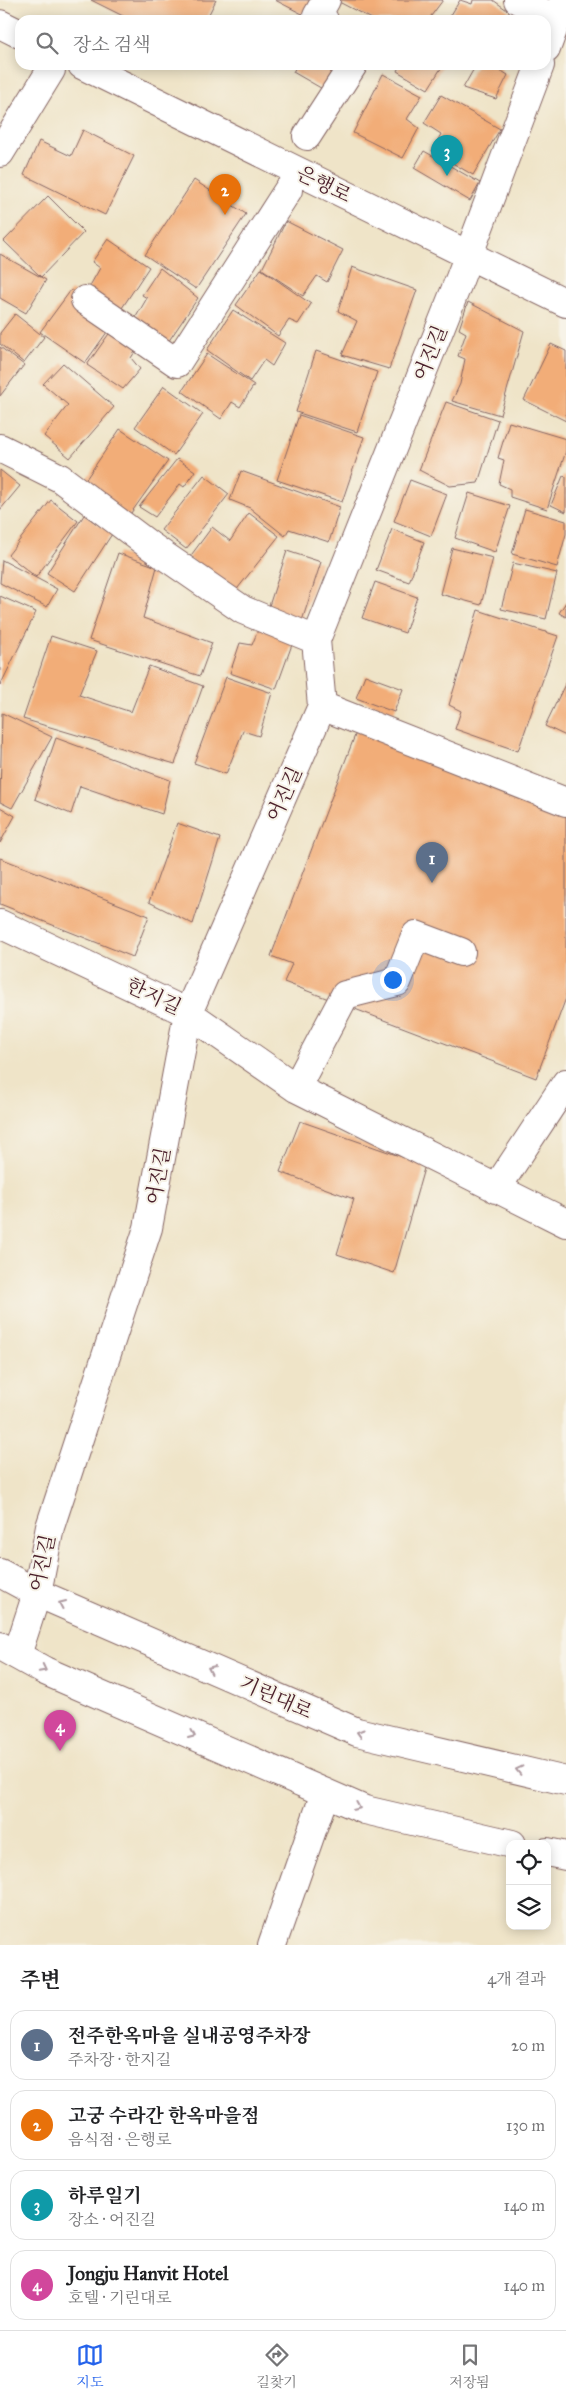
<!DOCTYPE html>
<html lang="ko">
<meta charset="utf-8">
<style>
:root{--surface:#fff;--page:#f2f2f2;--text:#202124;--muted:#757577;--line:#e0e0e0;--accent:#2563eb}
body{margin:0;font-family:"IM FELL Great Primer","Noto Serif KR",serif;background:var(--page);color:var(--text)}
.controls{position:absolute;right:15px;bottom:15px;display:grid;overflow:hidden;border-radius:10px;box-shadow:0 2px 12px #0003}
.controls button{width:45px;height:45px;display:grid;place-items:center;padding:0;border:0;border-bottom:1px solid var(--line);background:var(--surface);color:var(--text);font:25px sans-serif}
.you{position:absolute;left:392px;top:979px;width:18px;height:18px;margin:-12px;border:4px solid #fff;border-radius:50%;background:#1a73e8;box-shadow:0 0 0 8px #1a73e833}
.badge{display:grid;place-items:center;width:32px;height:32px;border-radius:50%;background:var(--accent);color:#fff;font-size:16px;font-weight:700}
.pin{position:absolute;translate:-50% -41px;filter:drop-shadow(0 1px 2px #0008)}
.pin::after{content:'';position:absolute;top:26px;width:18px;height:15px;background:inherit;clip-path:polygon(0 0,100% 0,50% 100%)}
.list{margin:0;padding:0;list-style:none}
h2{display:flex;justify-content:space-between;align-items:center;height:65px;margin:0;padding:0 20px;font-size:21px}
h2 small{font-size:16px;font-weight:400;color:var(--muted)}
.list li{display:grid;grid-template-columns:32px 1fr auto;gap:15px;align-items:center;box-sizing:border-box;height:70px;margin:0 10px 10px;padding:0 10px;border:1px solid var(--line);border-radius:15px}
.list b{display:block;font-size:19px;white-space:nowrap}
.list p{margin:0;font-size:16px;white-space:nowrap;color:var(--muted)}
.list em{font-size:16px;font-style:normal;color:var(--muted)}
.icon{flex:none;width:28px;height:28px;fill:none;stroke:currentColor;stroke-width:2;stroke-linecap:round;stroke-linejoin:round}
.map{position:relative;flex:none;width:566px;height:1945px;overflow:hidden}
.search{position:absolute;background:var(--surface);box-shadow:0 2px 12px #0003;left:15px;right:15px;top:15px;height:55px;display:flex;align-items:center;gap:12px;box-sizing:border-box;padding:0 18px;border-radius:15px;color:var(--muted);font-size:19px}
.sheet{height:385px;background:var(--surface)}
nav{display:flex;justify-content:space-around;align-items:center;box-sizing:border-box;height:70px;border-top:1px solid var(--line);background:var(--surface);font-size:14px;color:var(--muted)}
nav a{display:grid;justify-items:center;gap:2px}
nav .on{color:var(--accent)}
.map>svg:first-child{display:block}
.building{fill:#f2ad78}
.lines{fill:none;stroke-linecap:round;stroke-linejoin:round}
.street-casing{stroke:#846462;stroke-width:30}
.secondary-casing{stroke:#846462;stroke-width:30}
.street{stroke:#fff;stroke-width:28}
.secondary{stroke:#fff;stroke-width:28}
.oneway{stroke:#ae9aa0}
.labels{text-anchor:middle;dominant-baseline:central;stroke-width:4;stroke-linejoin:round;paint-order:stroke}
.street-label{font-size:20px;fill:#4a1f2b;stroke:#f7f3e8}
</style>
<div class="map">
<svg width="566" height="1945" viewBox="0 0 566 1945">
<rect width="100%" height="100%" fill="#f7f3e8"/>
<filter id="ink" filterUnits="userSpaceOnUse"><feTurbulence type="fractalNoise" baseFrequency=".02" numOctaves="2"/><feDisplacementMap in="SourceGraphic" scale="10" xChannelSelector="R" yChannelSelector="G"/><feConvolveMatrix kernelMatrix="1 2 1 2 8 2 1 2 1" color-interpolation-filters="sRGB"/></filter>
<filter id="wash" filterUnits="userSpaceOnUse"><feTurbulence type="fractalNoise" baseFrequency=".0096" numOctaves="4" result="noise"/><feDisplacementMap in="SourceGraphic" scale="20" xChannelSelector="R" yChannelSelector="G"/><feGaussianBlur stdDeviation="1.12" result="paint"/><feColorMatrix in="noise" values="0 0 0 0 0 0 0 0 0 0 0 0 0 0 0 0 0 1.4 0 .05"/><feComposite in="paint" operator="in"/></filter>
<g filter="url(#wash)">
<rect width="100%" height="100%" fill="#efe4c8"/>
<g id="blocks">
<!-- building -->
<path class="building" d="M91,0H216L206,20H131Z
M275,0H320L310,18Z
M340,0H443L428,20H374L339,2Z
M460,0L472,4L473,0H493L521,20H448Z
M297,65H350L333,95L293,72Z
M400,65H443L428,89L397,71Z
M476,65H503L500,70L508,75L496,99L463,88Z
M383,74L422,95L407,119L419,128L403,158L353,133Z
M441,95L500,129L473,175L432,151L441,134L424,123Z
M83,130L134,156L105,215L24,175L39,141L71,156Z
M424,151L480,183L470,201L414,168Z
M194,180L246,214L196,289L145,255Z
M48,196L84,232L41,277L4,241Z
M286,221L343,250L327,282L317,276L303,296L262,269Z
M108,239L149,267L120,311L87,291L100,268L92,262Z
M0,254L46,280L26,313L0,298Z
M352,267L417,290L389,369L342,355L357,321L338,311Z
M160,268L198,298L166,345L133,322L147,298L142,295Z
M261,269L311,304L298,324L289,320L278,336L236,305Z
M71,290L115,321L85,363L40,332Z
M468,302L524,331L500,415L452,401L460,384L465,359L458,356L466,333L459,329Z
M233,310L285,343L272,366L264,360L250,381L207,350Z
M15,314L44,337L24,363L0,344V333Z
M113,328L138,347L131,358L140,369L123,389L87,365Z
M551,344L566,351V421L524,400Z
M0,347L24,365L0,396Z
M316,351L377,372L357,432L296,412Z
M207,354L254,385L240,407L232,402L221,419L182,391Z
M63,363L114,407L70,458L44,436L68,405L43,384Z
M164,386L203,414L174,455L135,427Z
M446,402L498,420L478,483L450,486L419,470Z
M299,415L364,437L342,502L277,480Z
M509,422L566,439V451L547,509L510,497V489L499,484L504,460L498,458Z
M120,429L168,461L126,520L80,488Z
M177,459L195,471L184,487L180,484L155,517L139,507Z
M0,470L20,486L0,510Z
M241,471L340,507L329,542L289,529L285,536L250,508L230,500Z
M204,475L229,494L186,549L161,530Z
M563,476L566,477V512L551,505Z
M410,480L447,494L431,536L394,521Z
M469,493L510,506L495,552L455,538Z
M51,500L78,521L36,577L8,555Z
M525,509L566,521V534L557,567L512,554Z
M249,513L279,536L234,593L189,558L212,527L230,541Z
M84,515L112,534L75,591L47,573Z
M392,529L424,542L409,582L376,570Z
M452,548L493,558L481,605L440,594Z
M287,551L321,562L300,627L266,615Z
M118,553L157,567L143,618L212,643L200,676L89,640Z
M2,560L57,589L47,607L0,583Z
M513,563L557,573L546,619L501,609Z
M375,582L417,597L405,633L362,618Z
M0,596L36,612L0,686Z
M566,602V617L559,613Z
M478,610L558,636L518,751L455,729L461,711L449,705Z
M260,625L294,639L276,689L230,673L240,643L252,645Z
M51,636L97,651L79,695L131,712L149,666L203,686L175,764L23,719Z
M365,675L403,689L394,712L356,698Z
M226,677L272,693L259,736L243,731L226,774L194,763Z
M566,682V736L545,726Z
M2,713L52,737L12,808L0,802Z
M357,730L566,810V998L536,1078L284,982L292,964L271,956Z
M56,738L170,780L162,814L80,786L71,814L35,799Z
M0,807L15,816L0,843Z
M177,823L220,838L193,924L149,902Z
M0,858L149,916L133,957L0,904Z
M300,1121L425,1165L394,1273L337,1254L354,1199L280,1172Z"/>
</g>
</g>
<g filter="url(#ink)">
<use href="#blocks" fill-opacity="0" stroke="#846462" stroke-width="1"/>
<g class="lines">
<defs>
<path id="street" d="M518,0L557,20
M324,20L317,16L326,0
M0,24L20,34
M546,49L564,0
M82,65L566,303
M307,136L353,65
M0,153L51,70
M85,300L177,363L288,190
M0,448L60,478L149,545L243,610L316,640
M322,706L566,802
M0,924L188,1013L296,1088L566,1223
M296,1088L345,995L397,982L416,935L461,952
M496,1189L566,1083
M17,1655L37,1593L50,1527L148,1228L188,1013L322,706L316,640L460,278L540,65
M272,1945L325,1793"/>
<path id="secondary" d="M0,1573L37,1593L357,1732L566,1781
M0,1646L45,1671L365,1810L512,1844
M547,1852L566,1856"/>
</defs>
<!-- street casing -->
<use href="#street" class="street-casing"/>
<!-- secondary casing -->
<use href="#secondary" class="secondary-casing"/>
<!-- street -->
<use href="#street" class="street"/>
<!-- secondary -->
<use href="#secondary" class="secondary"/>
</g>
<!-- one-way arrows -->
<defs><path id="oneway-chevron" d="M-2-3.5L2.5 0L-2 3.5" fill="none" stroke-width="1.6" stroke-linecap="round" stroke-linejoin="round" transform="scale(1.25)"/></defs>
<g class="oneway">
<use href="#oneway-chevron" transform="translate(62 1604) rotate(-156)"/>
<use href="#oneway-chevron" transform="translate(43 1669) rotate(27)"/>
<use href="#oneway-chevron" transform="translate(211 1669) rotate(-156)"/>
<use href="#oneway-chevron" transform="translate(360 1733) rotate(-164)"/>
<use href="#oneway-chevron" transform="translate(192 1735) rotate(24)"/>
<use href="#oneway-chevron" transform="translate(519 1770) rotate(-167)"/>
<use href="#oneway-chevron" transform="translate(357 1807) rotate(23)"/>
</g>
</g>
<g class="labels">
<!-- street labels -->
<g class="street-label">
<text transform="translate(324 184) rotate(26)">은행로</text>
<text transform="translate(430 353) rotate(-68)">어진길</text>
<text transform="translate(284 794) rotate(-66)">어진길</text>
<text transform="translate(154 996) rotate(25)">한지길</text>
<text transform="translate(158 1176) rotate(-80)">어진길</text>
<text transform="translate(42 1563) rotate(-78)">어진길</text>
<text transform="translate(276 1697) rotate(24)">기린대로</text>
</g>
</g>
</svg>
<div class="controls">
<button><svg class="icon" aria-label="locate" viewBox="0 0 24 24"><circle cx="12" cy="12" r="6"/><path d="M12 2v4M12 18v4M2 12h4M18 12h4"/></svg></button>
<button><svg class="icon" aria-label="layers" viewBox="0 0 24 24"><path d="M12 4l9 5-9 5-9-5zM3 14l9 5 9-5"/></svg></button>
</div>
<div class="you"></div>
<div class="pin badge" style="left:432px;top:883px;background:#5c6f8a">1</div>
<div class="pin badge" style="left:225px;top:215px;background:#e8710a">2</div>
<div class="pin badge" style="left:447px;top:176px;background:#0f9aa8">3</div>
<div class="pin badge" style="left:60px;top:1751px;background:#d1479c">4</div>
<div class="search"><svg class="icon" aria-label="search" viewBox="0 0 24 24"><circle cx="10" cy="10" r="6"/><path d="M15 15l6 6"/></svg>장소 검색</div>
</div>
<section class="sheet">
<h2>주변<small>4개 결과</small></h2>
<ul class="list">
<li><span class="badge" style="background:#5c6f8a">1</span><div><b>전주한옥마을 실내공영주차장</b><p>주차장 · 한지길</p></div><em>20 m</em></li>
<li><span class="badge" style="background:#e8710a">2</span><div><b>고궁 수라간 한옥마을점</b><p>음식점 · 은행로</p></div><em>130 m</em></li>
<li><span class="badge" style="background:#0f9aa8">3</span><div><b>하루일기</b><p>장소 · 어진길</p></div><em>140 m</em></li>
<li><span class="badge" style="background:#d1479c">4</span><div><b>Jongju Hanvit Hotel</b><p>호텔 · 기린대로</p></div><em>140 m</em></li>
</ul>
</section>
<nav>
<a class="on"><svg class="icon" aria-label="map" viewBox="0 0 24 24"><path d="M3 6l6-2 6 2 6-2v14l-6 2-6-2-6 2zM9 4v14M15 6v14"/></svg>지도</a>
<a><svg class="icon" aria-label="directions" viewBox="0 0 24 24"><path d="M12 3l9 9-9 9-9-9zM9 14v-3h6M13 9l2 2-2 2"/></svg>길찾기</a>
<a><svg class="icon" aria-label="saved" viewBox="0 0 24 24"><path d="M7 4h10v16l-5-4-5 4z"/></svg>저장됨</a>
</nav>
